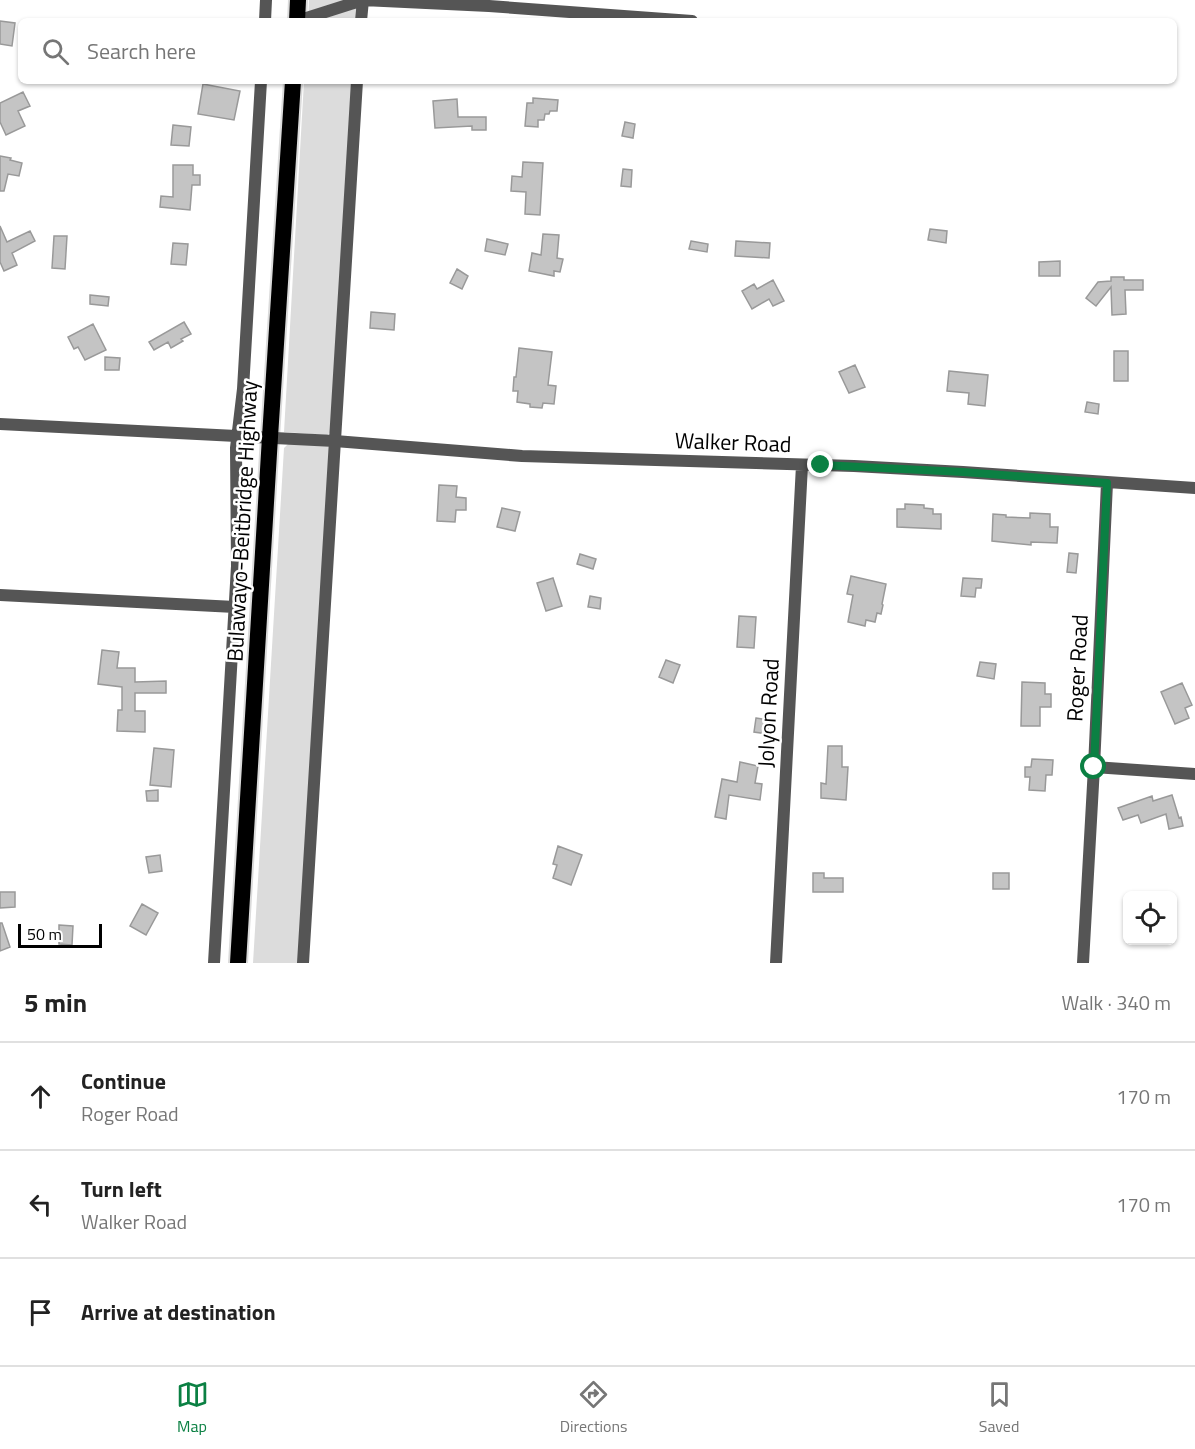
<!DOCTYPE html>
<meta charset="utf-8">
<style>
:root{--surface:#fff;--page:#f2f2f2;--text:#222;--muted:#767676;--line:#e0e0e0;--accent:#0b8043}
body{margin:0;font-family:"Titillium Web",sans-serif;background:var(--page);color:var(--text)}
.controls{position:absolute;right:18px;bottom:18px;display:grid;overflow:hidden;border-radius:9px;box-shadow:0 2px 4px #0004}
.controls button{width:54px;height:54px;display:grid;place-items:center;padding:0;border:0;border-bottom:2px solid var(--line);background:var(--surface);color:var(--text);font:30px sans-serif}
.scale{position:absolute;left:18px;bottom:15px;width:84px;box-sizing:border-box;padding-left:6px;border:3px solid #000;border-top:0;font-size:16px;line-height:21px;white-space:nowrap;color:#000;-webkit-text-stroke:4px #fff;paint-order:stroke}
.stop{position:absolute;width:18px;height:18px;margin:-14px;border:4px solid #0b8043;border-radius:50%;background:#fff}
.stop.end{background:#0b8043;border-color:#fff;box-shadow:0 2px 6px #0008}
.list{margin:0;padding:0;list-style:none}
h2{display:flex;justify-content:space-between;align-items:center;height:78px;margin:0;padding:0 24px;font-size:26px}
h2 small{font-size:20px;font-weight:400;color:var(--muted)}
.list li{display:grid;grid-template-columns:39px 1fr auto;gap:18px;align-items:center;box-sizing:border-box;height:108px;padding:0 24px;border-top:2px solid var(--line)}
.list b{display:block;font-size:22px;white-space:nowrap}
.list p{margin:0;font-size:20px;white-space:nowrap;color:var(--muted)}
.list em{font-size:20px;font-style:normal;color:var(--muted)}
.icon{flex:none;width:33px;height:33px;fill:none;stroke:currentColor;stroke-width:2;stroke-linecap:round;stroke-linejoin:round}
.map{position:relative;flex:none;width:1195px;height:963px;overflow:hidden}
.search{position:absolute;background:var(--surface);box-shadow:0 2px 4px #0004;left:18px;right:18px;top:18px;height:66px;display:flex;align-items:center;gap:15px;box-sizing:border-box;padding:0 21px;border-radius:9px;color:var(--muted);font-size:22px}
.sheet{height:402px;background:var(--surface)}
nav{display:flex;justify-content:space-around;align-items:center;box-sizing:border-box;height:84px;border-top:2px solid var(--line);background:var(--surface);font-size:16px;color:var(--muted)}
nav a{display:grid;justify-items:center;gap:3px}
nav .on{color:var(--accent)}
.map>svg:first-child{display:block}
.green{fill:#dcdcdc}
.building{fill:#c4c4c4;stroke:#999;stroke-width:1.5}
.lines{fill:none;stroke-linecap:round;stroke-linejoin:round}
.trunk-casing{stroke:#dbdbdb;stroke-width:20}
.minor{stroke:#555;stroke-width:12}
.trunk{stroke:#000;stroke-width:16}
.route{stroke:#0b8043;stroke-width:8}
.labels{text-anchor:middle;dominant-baseline:central;stroke-width:5;stroke-linejoin:round;paint-order:stroke}
.street-label{font-size:22px;fill:#000;stroke:#fff}
</style>
<div class="map">
<svg width="1195" height="963" viewBox="0 0 1195 963">
<rect width="100%" height="100%" fill="#fff"/>
<!-- green -->
<path class="green" d="M309,0H358L357,21H308Z
M304,81H354L332,431L327,435L284,432Z
M290,442L332,444L300,963H253L284,448Z"/>
<!-- building -->
<path class="building" d="M0,21L15,23L12,46L0,44Z
M203,84L240,91L234,120L198,114Z
M23,92L30,106L18,111L25,126L6,135L0,122V103Z
M533,98L558,100L557,111H550L549,114H545L544,120H538V127L525,126L527,103H533Z
M457,99L458,117H486V130H472V126L435,128L433,101Z
M625,122L635,124L633,138L622,136Z
M173,125L191,127L189,146L171,145Z
M0,156L11,158L10,160L22,163L19,176L8,174L4,191H0Z
M523,162L543,163L540,215L525,214L526,192L511,191L512,176L522,177Z
M173,165H193V175H200V185H192L190,210L160,207L161,196L173,197Z
M623,169L632,170L631,187L621,186Z
M0,226L7,242L30,231L35,241L12,253L17,265L4,271L0,262Z
M930,229L947,231L946,243L928,240Z
M543,234L559,235L557,258L563,259L560,272L554,271V276L529,271L532,253L541,255Z
M54,236H67L65,269L52,268Z
M487,239L508,244L505,255L485,251Z
M691,241L708,244L707,252L689,249Z
M736,241L770,243L769,258L735,256Z
M173,243L188,244L186,265L171,264Z
M1060,261V276H1039V262Z
M457,269L468,276L462,289L450,283Z
M1111,277H1124V280H1143V290H1125L1126,314L1112,315L1111,287L1096,306L1086,298L1098,282L1111,281Z
M773,280L784,301L773,306L769,299L752,309L742,291L754,284L757,289Z
M90,295L109,297L108,306L90,304Z
M371,312L395,314L394,330L370,328Z
M184,322L191,334L181,339L183,341L171,348L168,342L154,350L149,342Z
M93,324L106,350L85,360L78,347L74,349L68,337Z
M519,348L552,352L548,385L556,386L554,404L543,403L542,408L530,407V404L517,402L518,391H513L514,377H516Z
M1114,351H1128V381H1114Z
M105,357L120,358L119,370H105Z
M855,365L865,387L849,393L839,372Z
M949,371L988,375L985,406L968,404L969,393L947,391Z
M1087,402L1099,404L1098,414L1085,412Z
M439,485L457,486L456,497L466,498V510H456L455,522L437,521Z
M905,504L924,505V508L933,509V514H941V529L897,527V509H905Z
M502,508L520,512L515,531L497,527Z
M1030,513L1050,514V527H1058L1057,543L1031,542V545L992,541L993,514L1006,515V517L1030,518Z
M1069,553L1078,554L1076,573L1067,572Z
M580,554L596,559L593,569L577,564Z
M851,576L886,584L882,604L883,605L881,614L877,613L875,622L866,620L865,626L848,622L853,595L847,594Z
M553,578L562,606L546,611L537,583Z
M963,578L982,579L981,588H976L975,597L961,596Z
M590,596L601,598L600,609L588,607Z
M739,616L756,617L754,648L737,647Z
M102,650L119,652L117,668H135V682L166,681V693H135V711H145V732L117,731L118,710H122V687L98,684Z
M666,660L680,665L673,683L659,677Z
M980,662L996,664L994,679L977,676Z
M1022,682L1045,683V694H1051V707H1040V726H1021Z
M1182,683L1192,705L1185,708L1189,718L1175,724L1161,692Z
M756,718L769,720L767,734L754,732Z
M828,746H842V767H848L846,800L821,798V783L826,784Z
M154,748L174,750L171,787L150,785Z
M1032,759L1053,760L1052,775H1046L1045,791L1029,790L1030,777H1025V767H1031Z
M740,762L758,766L755,783L762,784L760,800L729,795L726,819L715,817L722,779L737,782Z
M158,790V801H147L146,791Z
M1172,795L1179,818L1181,817L1183,826L1169,829L1166,814L1141,823L1138,815L1123,820L1118,808L1152,796L1153,801Z
M558,846L582,855L571,885L553,878L557,865L553,864Z
M160,855L162,871L149,873L146,857Z
M813,873H824V878H843V892H813Z
M993,873H1009V889H993Z
M0,892H15V907L0,908Z
M142,904L158,913L146,935L130,926Z
M0,923H2L10,947L0,951Z
M59,925L73,926L72,945L59,944Z"/>
<g class="lines">
<defs>
<path id="trunk" d="M297,21L298,0
M238,963L270,437L293,81"/>
</defs>
<!-- trunk casing -->
<use href="#trunk" class="trunk-casing"/>
<!-- minor -->
<path class="minor" d="M265,21L266,0
M297,21L363,0L489,6L692,21
M361,21L363,0
M0,424L335,441L522,456L854,466L963,472L1195,488
M0,595L235,607
M1094,767L1195,774
M214,963L237,566L236,448L243,389L261,81
M303,963L357,81
M776,963L802,465
M1083,963L1094,767L1107,483"/>
<!-- trunk -->
<use href="#trunk" class="trunk"/>
</g>
<g class="lines">
<!-- route -->
<path class="route" d="M821,465L963,472L1107,483L1094,767"/>
</g>
<g class="labels">
<!-- street labels -->
<g class="street-label">
<text transform="translate(733 442) rotate(2)">Walker Road</text>
<text transform="translate(242 521) rotate(-87)">Bulawayo-Beitbridge Highway</text>
<text transform="translate(1077 668) rotate(-87)">Roger Road</text>
<text transform="translate(768 713) rotate(-87)">Jolyon Road</text>
</g>
</g>
</svg>
<div class="controls">
<button><svg class="icon" aria-label="locate" viewBox="0 0 24 24"><circle cx="12" cy="12" r="6"/><path d="M12 2v4M12 18v4M2 12h4M18 12h4"/></svg></button>
</div>
<div class="scale">50 m</div>
<div class="stop" style="left:1094px;top:767px"></div>
<div class="stop end" style="left:821px;top:465px"></div>
<div class="search"><svg class="icon" aria-label="search" viewBox="0 0 24 24"><circle cx="10" cy="10" r="6"/><path d="M15 15l6 6"/></svg>Search here</div>
</div>
<section class="sheet">
<h2>5 min<small>Walk · 340 m</small></h2>
<ul class="list">
<li><svg class="icon" aria-label="ahead" viewBox="0 0 24 24"><path d="M12 20V5M6 11l6-6 6 6"/></svg><div><b>Continue</b><p>Roger Road</p></div><em>170 m</em></li>
<li><svg class="icon" aria-label="left" viewBox="0 0 24 24"><path d="M17 20v-9H6M10 6l-5 5 5 5"/></svg><div><b>Turn left</b><p>Walker Road</p></div><em>170 m</em></li>
<li><svg class="icon" aria-label="arrive" viewBox="0 0 24 24"><path d="M6 21V4h12l-3 4 3 4H6"/></svg><div><b>Arrive at destination</b></div></li>
</ul>
</section>
<nav>
<a class="on"><svg class="icon" aria-label="map" viewBox="0 0 24 24"><path d="M3 6l6-2 6 2 6-2v14l-6 2-6-2-6 2zM9 4v14M15 6v14"/></svg>Map</a>
<a><svg class="icon" aria-label="directions" viewBox="0 0 24 24"><path d="M12 3l9 9-9 9-9-9zM9 14v-3h6M13 9l2 2-2 2"/></svg>Directions</a>
<a><svg class="icon" aria-label="saved" viewBox="0 0 24 24"><path d="M7 4h10v16l-5-4-5 4z"/></svg>Saved</a>
</nav>
